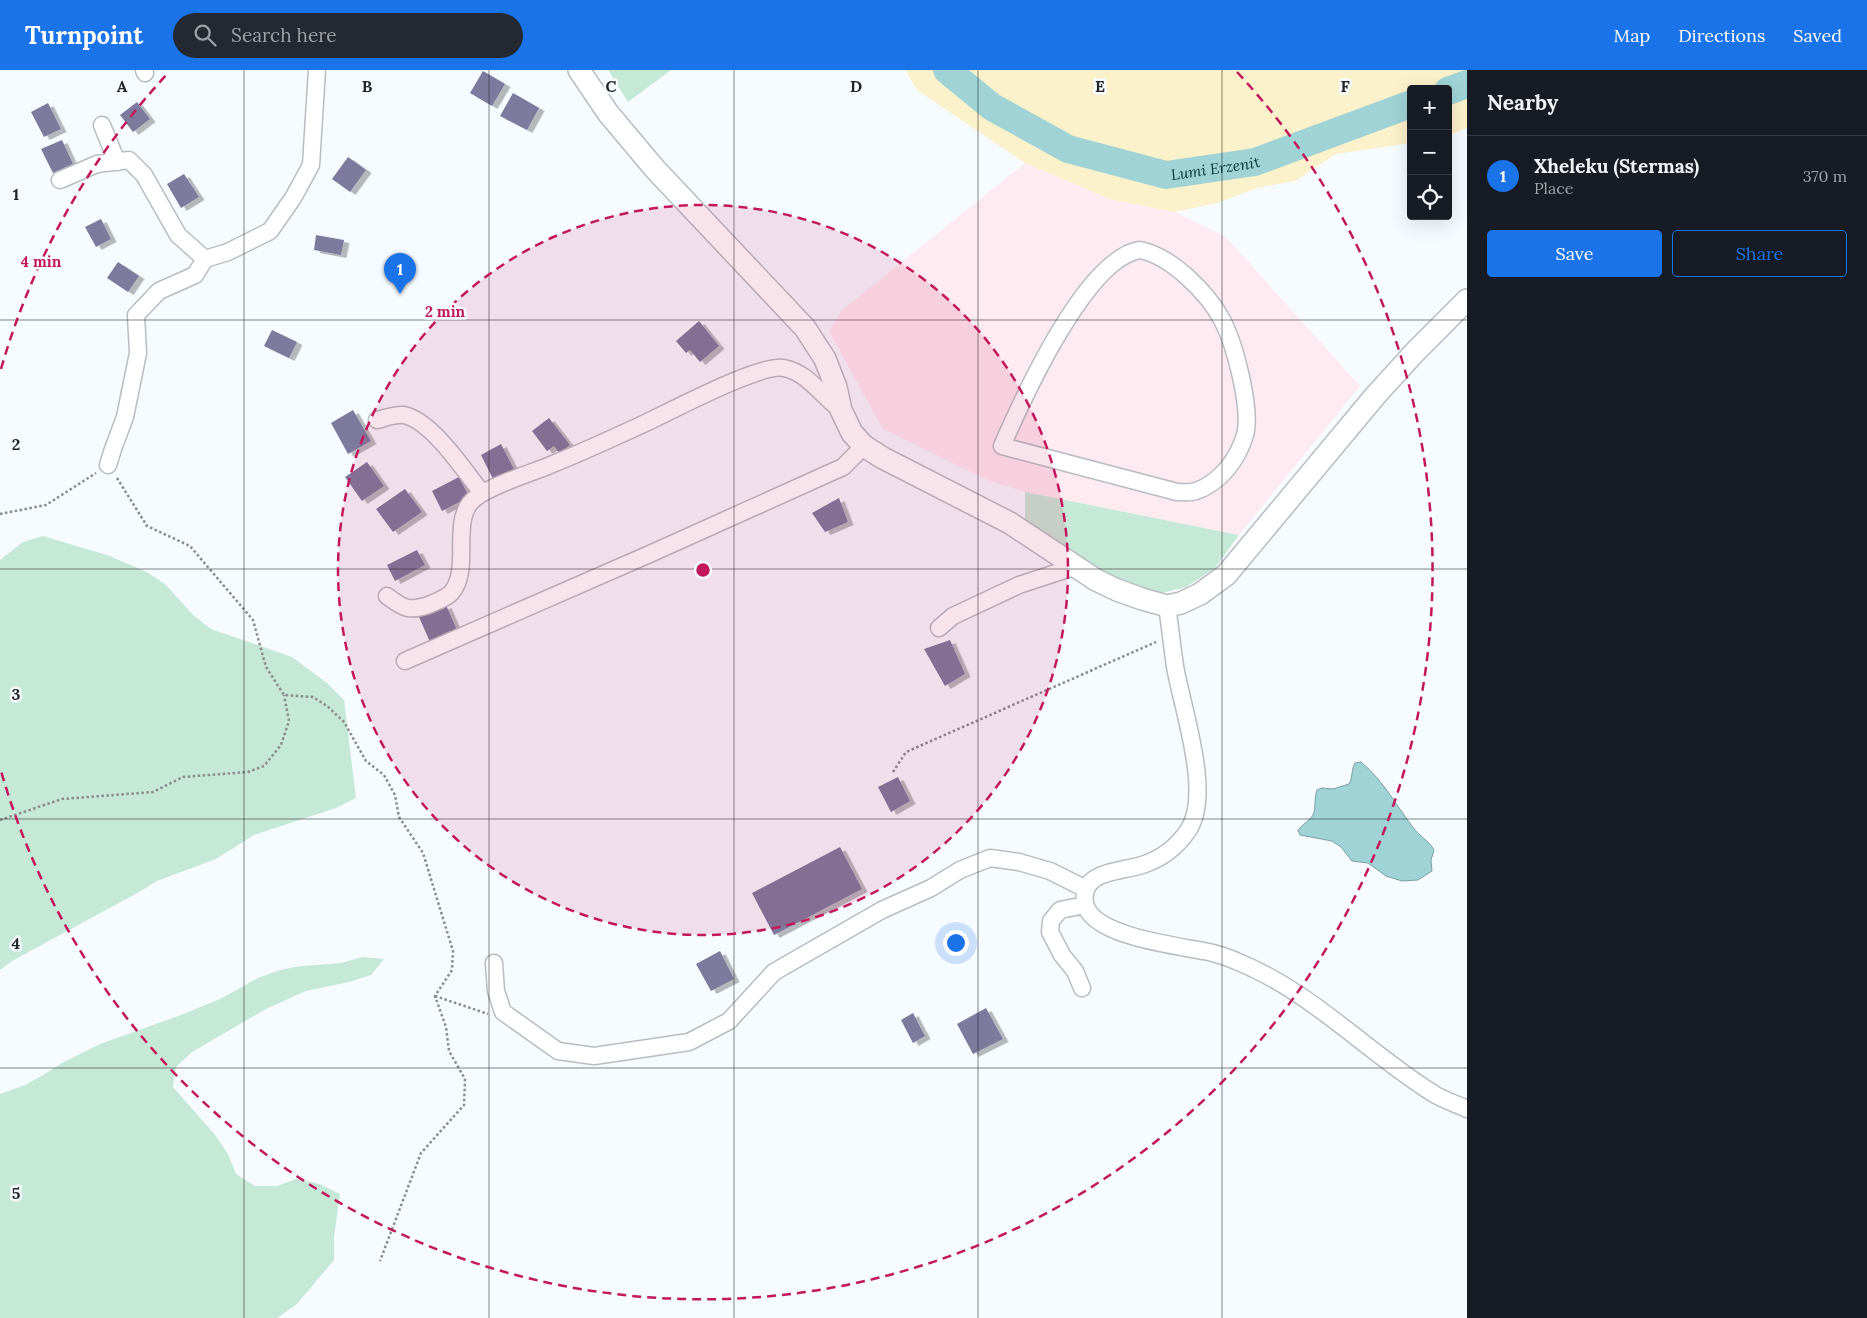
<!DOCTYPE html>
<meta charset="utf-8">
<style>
:root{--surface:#171b24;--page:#242831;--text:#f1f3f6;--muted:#9ea1a6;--line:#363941;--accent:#1a73e8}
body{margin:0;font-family:Lora,serif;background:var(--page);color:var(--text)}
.controls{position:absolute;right:15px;top:15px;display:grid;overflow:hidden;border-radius:5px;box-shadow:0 5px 20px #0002}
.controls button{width:45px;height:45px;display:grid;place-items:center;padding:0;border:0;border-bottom:1px solid var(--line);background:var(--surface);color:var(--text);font:25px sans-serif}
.you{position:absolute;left:955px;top:872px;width:18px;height:18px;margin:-12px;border:4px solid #fff;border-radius:50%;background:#1a73e8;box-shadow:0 0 0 8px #1a73e833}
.badge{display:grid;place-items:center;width:32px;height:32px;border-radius:50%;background:var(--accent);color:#fff;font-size:16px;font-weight:700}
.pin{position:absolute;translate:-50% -41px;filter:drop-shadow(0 1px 2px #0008)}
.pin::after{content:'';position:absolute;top:26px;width:18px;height:15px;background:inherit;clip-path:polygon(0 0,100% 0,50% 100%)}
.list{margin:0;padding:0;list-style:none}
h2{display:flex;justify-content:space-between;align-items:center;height:65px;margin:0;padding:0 20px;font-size:21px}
h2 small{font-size:16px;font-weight:400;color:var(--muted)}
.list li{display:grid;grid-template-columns:32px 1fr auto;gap:15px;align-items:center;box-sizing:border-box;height:80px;padding:0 20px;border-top:1px solid var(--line)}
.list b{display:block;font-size:19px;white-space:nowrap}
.list p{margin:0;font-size:16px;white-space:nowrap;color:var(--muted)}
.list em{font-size:16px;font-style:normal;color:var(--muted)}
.actions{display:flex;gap:10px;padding:15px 20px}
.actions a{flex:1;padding:11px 0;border:1px solid var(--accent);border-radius:5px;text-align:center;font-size:18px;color:var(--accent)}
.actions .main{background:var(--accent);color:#fff}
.icon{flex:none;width:28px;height:28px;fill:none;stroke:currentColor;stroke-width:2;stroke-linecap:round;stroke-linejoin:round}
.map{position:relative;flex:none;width:1467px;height:1248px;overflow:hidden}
header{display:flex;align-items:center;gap:30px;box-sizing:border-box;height:70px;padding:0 25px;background:var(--accent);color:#fff}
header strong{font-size:24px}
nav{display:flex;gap:28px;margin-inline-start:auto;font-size:18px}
.search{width:350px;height:45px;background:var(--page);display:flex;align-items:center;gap:12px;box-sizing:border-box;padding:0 18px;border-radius:28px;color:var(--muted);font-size:19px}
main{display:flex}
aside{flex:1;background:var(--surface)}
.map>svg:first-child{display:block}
.commercial{fill:#feeaf1}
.green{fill:#c6e8d7}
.sand{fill:#fbf1cb}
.water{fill:#9fd3d6;stroke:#7a9fa2}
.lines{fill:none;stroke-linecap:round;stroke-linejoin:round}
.river{stroke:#9fd3d6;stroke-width:28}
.building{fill:#7d7a9d;filter:url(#shadow)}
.minor-casing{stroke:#b7bdc2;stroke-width:19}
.major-casing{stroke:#b7bdc2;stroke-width:24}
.path{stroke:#898c8f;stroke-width:2.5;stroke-dasharray:2.5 2.5;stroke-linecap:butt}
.minor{stroke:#fff;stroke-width:16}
.major{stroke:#fff;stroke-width:21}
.grid{fill:none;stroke:#232527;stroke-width:1;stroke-opacity:0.55}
.ring{fill:none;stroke:#c2185b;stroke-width:2.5;stroke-dasharray:9 6}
.labels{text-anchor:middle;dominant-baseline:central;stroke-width:5;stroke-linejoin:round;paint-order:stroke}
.water-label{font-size:15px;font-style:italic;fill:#023538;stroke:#f6fbff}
.grid-label{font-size:16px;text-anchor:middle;font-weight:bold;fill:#232527;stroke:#f6fbff;stroke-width:5;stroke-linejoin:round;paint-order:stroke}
.centre{fill:#c2185b;stroke:#f6fbff;stroke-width:2.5}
.ring-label{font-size:15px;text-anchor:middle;font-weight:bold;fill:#c2185b;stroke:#f6fbff;stroke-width:5;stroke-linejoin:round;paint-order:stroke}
</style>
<header>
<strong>Turnpoint</strong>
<div class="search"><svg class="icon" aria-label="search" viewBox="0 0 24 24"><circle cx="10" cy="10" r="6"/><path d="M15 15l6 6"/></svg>Search here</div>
<nav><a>Map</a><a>Directions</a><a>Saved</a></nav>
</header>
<main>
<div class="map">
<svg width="1467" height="1248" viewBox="0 0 1467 1248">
<defs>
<filter id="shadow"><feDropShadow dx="5.5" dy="3" stdDeviation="0" flood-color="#0004"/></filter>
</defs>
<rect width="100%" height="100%" fill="#f6fbff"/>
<!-- commercial -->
<path class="commercial" d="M1025,93L1110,129L1175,142L1226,167L1360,316L1239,465L1025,422L987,410L882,358L829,261L841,241Z"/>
<!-- green -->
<path class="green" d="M608,0H671L628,32Z
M1025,422L1239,465L1215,498L1186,517L1162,523L1127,516L1025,451Z
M43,466L107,485L147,502L165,514L193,545L211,559L292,587L327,613L344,630L356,728L336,738L254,765L216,789L157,811L139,822L12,891L0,900V490L23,472Z
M362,887L384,889L371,905L349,912L306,921L266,939L192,982L176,997L173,1017L216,1066L228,1084L236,1104L255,1116H277L296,1109L320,1114L340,1124L334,1167V1190L297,1234L277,1248H0V1024L25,1015L43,1005L62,993L100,974L181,945L220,929L258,908L280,900L301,896L342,893Z"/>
<!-- sand -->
<path class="sand" d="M905,0H1467V58L1448,66V19H1411V73L1336,84L1295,111L1257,118L1217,133L1175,142L1110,129L1025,93L917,20Z"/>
<!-- water -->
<path class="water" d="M1361,692C1384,711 1397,737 1415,760C1421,767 1430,772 1434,780L1431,790L1432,801L1418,810L1402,811L1386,806L1368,793L1352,791L1341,777L1332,771L1300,765L1298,760C1302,755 1310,750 1313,745C1316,740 1314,728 1317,720L1322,718L1333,719L1349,714C1353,707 1351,700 1355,693Z"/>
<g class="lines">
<!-- river -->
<g class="river">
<path id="s1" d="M947,0L992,37L1068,79L1166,105L1255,92L1411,34"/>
<path d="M1448,21L1467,14"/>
</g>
</g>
<!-- building -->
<path class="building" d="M483,1L505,14L492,36L470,23Z
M513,23L539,38L527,60L500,46Z
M137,32L150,49L133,62L120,45Z
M48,33L61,59L44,67L31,42Z
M62,70L73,94L53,103L41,79Z
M348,87L366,100L350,122L332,109Z
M184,104L199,127L181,138L167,114Z
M101,149L111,169L96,177L85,157Z
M316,165L344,170L341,185L314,180Z
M118,192L139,206L128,222L107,208Z
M699,251L719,276L700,292L690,280L686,283L676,271Z
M272,260L297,272L289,288L264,276Z
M353,340L371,371L348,384L331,353Z
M549,348L570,375L559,383L554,376L547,381L532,361Z
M501,374L516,403L495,413L481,385Z
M367,392L384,416L362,431L345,407Z
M459,407L469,427L442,441L432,421Z
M405,419L422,442L393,462L376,439Z
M839,428L848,452L825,462L812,443Z
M417,480L425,495L395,511L387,495Z
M446,535L457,560L430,572L419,547Z
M950,570L965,604L945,616L924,579Z
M898,707L910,731L891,742L878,717Z
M840,777L862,819L774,865L752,823Z
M720,881L734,909L711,921L696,894Z
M986,938L1003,969L973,984L957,954Z
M913,943L925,966L913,973L901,950Z"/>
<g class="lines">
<defs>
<path id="minor" d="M144,0L145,3
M102,55L117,92
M60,110L97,94L129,90L144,105L178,165L205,189L228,182L270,161L293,128L311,95L317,0
M1140,180C1171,186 1208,223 1222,250C1235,274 1252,340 1245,365C1238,389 1220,413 1196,421C1191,423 1183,422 1177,422L1002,376C1023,328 1086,188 1140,180Z
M377,350C385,348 396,344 404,345C432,351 464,400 482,423
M108,395L113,379L125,347L138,283L136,245L159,221L195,205L205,189
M387,526C404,539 410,542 431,534C438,531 446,528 451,523C471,501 452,456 470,433C482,418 529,404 548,396C580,383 611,369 641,355C668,343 760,293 784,298C809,303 822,327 841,340
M1167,536C1170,556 1172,576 1175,596C1182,638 1212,722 1189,759C1178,776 1161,789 1142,795C1121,802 1080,800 1085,833C1091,867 1181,876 1209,882C1217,884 1227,887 1236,891C1313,922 1365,981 1434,1024C1444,1030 1456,1034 1467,1039
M939,558L953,546L1019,515L1077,496
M405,591L652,483L843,397L864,376
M494,893L496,921L503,942L558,981L594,986L689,972L729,951L774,902L882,840L931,818L960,800L990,788L1019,792L1050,801L1086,819
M1082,918L1075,901L1062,885L1050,862L1051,851L1060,840L1085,835"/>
<path id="major" d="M579,0L608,43L655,99L805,258L825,289L836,317L841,340L852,363L864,376L883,388L1010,453L1096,510L1117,520L1142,529L1167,536L1181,533L1200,524L1226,505L1375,326L1415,282L1467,230"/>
</defs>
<!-- minor casing -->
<use href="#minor" class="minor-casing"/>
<!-- major casing -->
<use href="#major" class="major-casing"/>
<!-- path -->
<path class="path" d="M117,408L147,456L190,476L253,550L266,597L284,625L313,627L327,636L344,652L366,691L384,705L395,725L399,747L423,783L453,881L452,900L435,926L446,957L449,981L465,1009L464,1035L421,1083L380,1191
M0,444L46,435L96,403
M893,702L906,682L1156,572
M0,750L62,729L153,722L183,707L248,702L264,696L281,675L289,651L284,625
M435,926L488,944"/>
<!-- minor -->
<use href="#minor" class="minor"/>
<!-- major -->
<use href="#major" class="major"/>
</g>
<!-- grid -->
<path class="grid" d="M244,0V1248M489,0V1248M734,0V1248M978,0V1248M1222,0V1248M0,250H1467M0,499H1467M0,749H1467M0,998H1467"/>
<!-- distance rings -->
<circle cx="703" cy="500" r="365" fill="#c2185b" fill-opacity=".12"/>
<g class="ring">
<circle cx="703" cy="500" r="365"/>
<path d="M1 299A730 730 0 0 1 169 2M1237 2A730 730 0 1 1 1 701"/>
</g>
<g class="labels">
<!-- water labels -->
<g class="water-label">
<text stroke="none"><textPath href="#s1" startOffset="296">Lumi Erzenit</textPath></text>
</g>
</g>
<g class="grid-label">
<text x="122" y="22">A</text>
<text x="367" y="22">B</text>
<text x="611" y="22">C</text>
<text x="856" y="22">D</text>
<text x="1100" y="22">E</text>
<text x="1345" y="22">F</text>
<text x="16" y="130">1</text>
<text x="16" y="380">2</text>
<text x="16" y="630">3</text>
<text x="16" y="879">4</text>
<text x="16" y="1129">5</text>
</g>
<circle cx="703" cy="500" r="8" class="centre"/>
<g class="ring-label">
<text x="41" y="197">4 min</text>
<text x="445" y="247">2 min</text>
</g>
</svg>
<div class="controls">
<button>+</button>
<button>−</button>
<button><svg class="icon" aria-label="locate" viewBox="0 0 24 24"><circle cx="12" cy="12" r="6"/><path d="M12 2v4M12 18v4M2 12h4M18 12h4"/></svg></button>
</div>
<div class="you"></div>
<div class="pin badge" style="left:400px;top:224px">1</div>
</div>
<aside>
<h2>Nearby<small></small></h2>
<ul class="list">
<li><span class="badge">1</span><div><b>Xheleku (Stermas)</b><p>Place</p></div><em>370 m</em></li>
</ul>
<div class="actions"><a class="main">Save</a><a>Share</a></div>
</aside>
</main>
